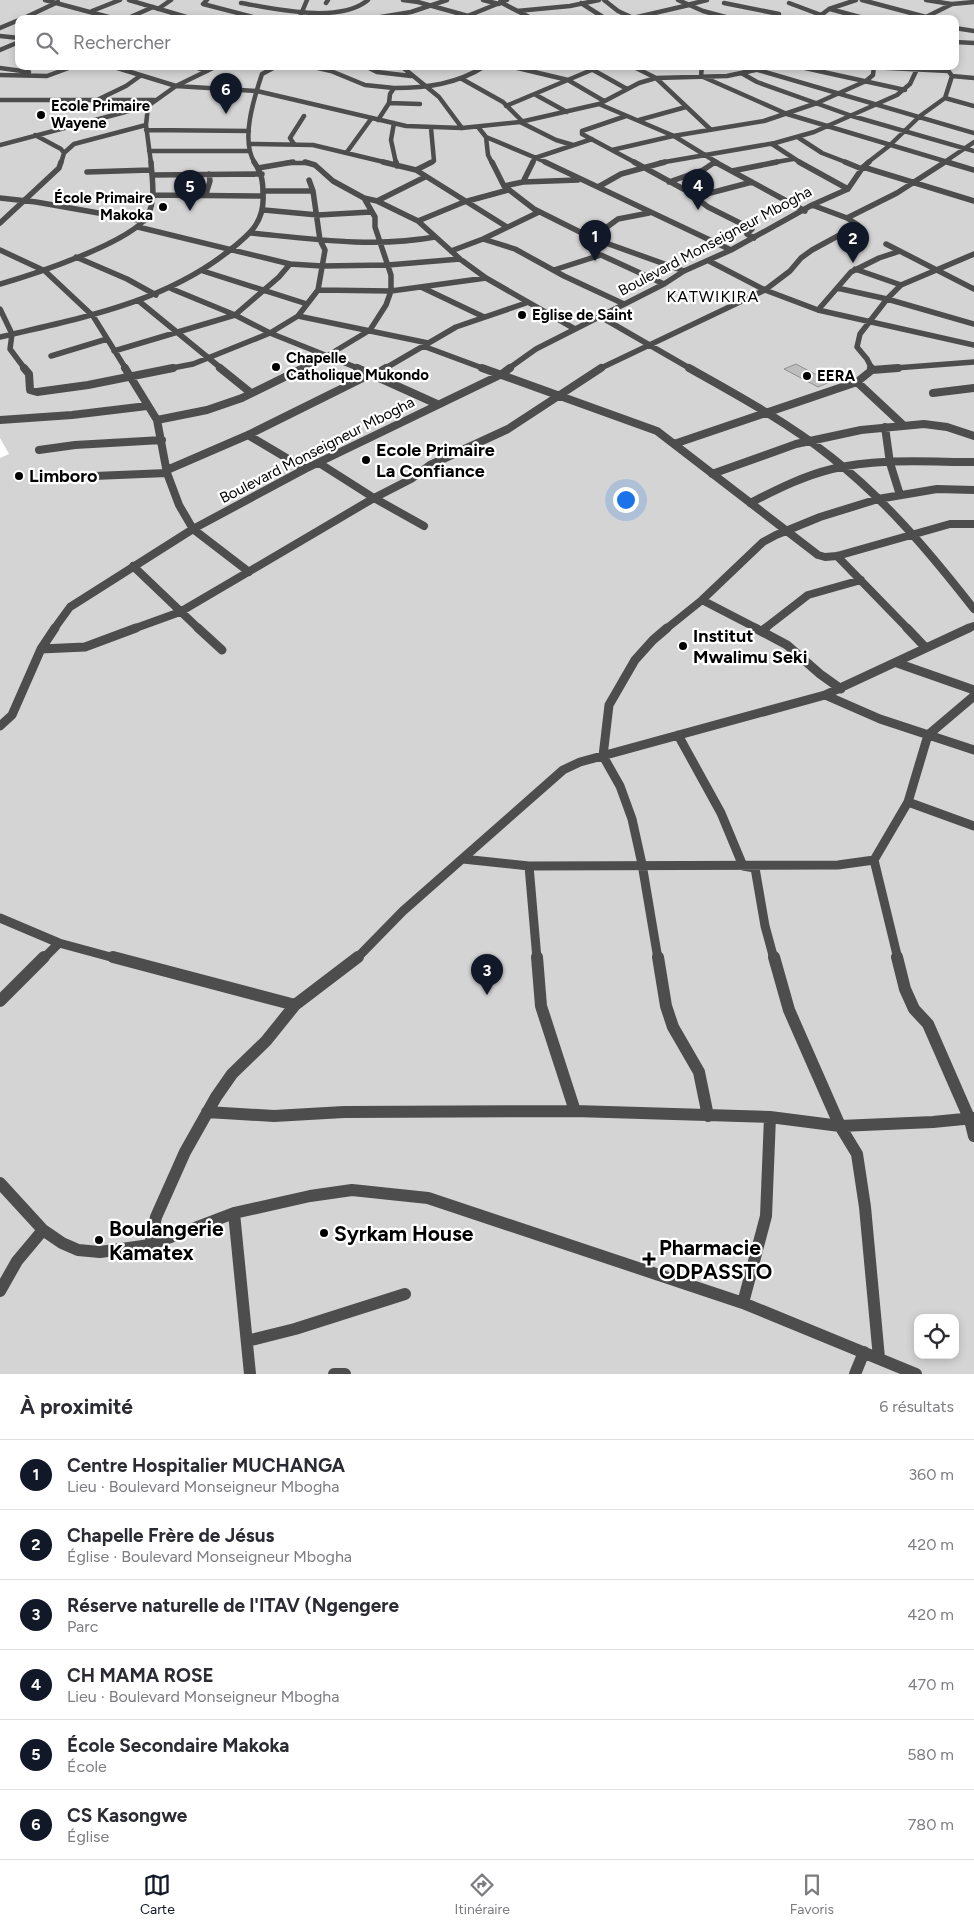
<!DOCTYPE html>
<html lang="fr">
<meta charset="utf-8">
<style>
:root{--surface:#fff;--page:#f7f7f7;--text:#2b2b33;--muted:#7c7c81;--line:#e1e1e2;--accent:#111827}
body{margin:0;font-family:Figtree,sans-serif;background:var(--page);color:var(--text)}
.controls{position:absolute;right:15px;bottom:15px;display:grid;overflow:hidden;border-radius:10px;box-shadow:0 2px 8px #0003}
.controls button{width:45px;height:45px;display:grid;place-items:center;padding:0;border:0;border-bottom:1px solid var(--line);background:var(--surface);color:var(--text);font:25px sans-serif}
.you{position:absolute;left:625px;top:499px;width:18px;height:18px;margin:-12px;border:4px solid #fff;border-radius:50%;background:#1a73e8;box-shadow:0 0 0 8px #1a73e833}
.badge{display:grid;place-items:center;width:32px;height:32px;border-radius:50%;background:var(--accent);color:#fff;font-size:16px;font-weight:700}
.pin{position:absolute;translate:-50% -41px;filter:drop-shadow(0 1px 2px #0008)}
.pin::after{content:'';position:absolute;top:26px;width:18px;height:15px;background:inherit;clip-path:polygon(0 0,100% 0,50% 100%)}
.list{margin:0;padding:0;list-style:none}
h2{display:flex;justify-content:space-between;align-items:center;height:65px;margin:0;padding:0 20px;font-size:21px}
h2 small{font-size:16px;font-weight:400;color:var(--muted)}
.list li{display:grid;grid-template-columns:32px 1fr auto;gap:15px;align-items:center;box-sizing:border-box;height:70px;padding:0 20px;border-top:1px solid var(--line)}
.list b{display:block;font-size:19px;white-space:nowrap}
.list p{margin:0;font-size:16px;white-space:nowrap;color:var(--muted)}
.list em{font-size:16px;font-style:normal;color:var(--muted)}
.icon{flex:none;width:28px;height:28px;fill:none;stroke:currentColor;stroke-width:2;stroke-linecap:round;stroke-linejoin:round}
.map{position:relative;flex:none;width:974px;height:1374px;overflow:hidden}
.search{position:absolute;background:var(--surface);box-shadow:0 2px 8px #0003;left:15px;right:15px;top:15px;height:55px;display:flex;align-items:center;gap:12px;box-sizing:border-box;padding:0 18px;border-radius:10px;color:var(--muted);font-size:19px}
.sheet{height:485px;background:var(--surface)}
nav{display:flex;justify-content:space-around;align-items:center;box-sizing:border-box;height:70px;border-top:1px solid var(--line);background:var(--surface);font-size:14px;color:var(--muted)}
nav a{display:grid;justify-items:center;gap:2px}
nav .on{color:var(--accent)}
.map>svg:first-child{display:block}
.green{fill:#d4d4d4;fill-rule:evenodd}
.building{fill:#bdbdbd;stroke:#919191}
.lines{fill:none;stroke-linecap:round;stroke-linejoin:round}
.minor-far4{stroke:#4d4d4d;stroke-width:4.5}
.minor-far3{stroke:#4d4d4d;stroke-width:5.5}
.minor-far2{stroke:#4d4d4d;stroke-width:8}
.minor-far1{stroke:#4d4d4d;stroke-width:9}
.minor{stroke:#4d4d4d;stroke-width:12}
.poi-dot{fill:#000;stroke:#fff;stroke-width:2}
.labels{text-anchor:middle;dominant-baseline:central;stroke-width:4.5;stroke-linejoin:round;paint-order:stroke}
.far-poi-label{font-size:15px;font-weight:bold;fill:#000;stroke:#fff;text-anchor:start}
.far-street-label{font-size:15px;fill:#000;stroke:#fff}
.far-quarter-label{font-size:16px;letter-spacing:1px;fill:#000;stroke:#fff}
.poi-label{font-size:18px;font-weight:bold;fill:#000;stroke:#fff;text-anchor:start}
.near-poi-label{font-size:21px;font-weight:bold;fill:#000;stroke:#fff;text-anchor:start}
</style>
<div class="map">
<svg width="974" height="1374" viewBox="0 0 974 1374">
<rect width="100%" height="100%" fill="#fff"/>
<!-- green -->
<path class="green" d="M0,0H974V1374H0V458L9,454L0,438ZM19,19H955V66H19ZM918,1318H955V1355H918Z"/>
<!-- building -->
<path class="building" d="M796,364L830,382L818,387L784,369Z"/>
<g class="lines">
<!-- minor-far4 -->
<path class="minor-far4" d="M45,0L116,19
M129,0L193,19
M207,0L203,4L261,19
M403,0L418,2L468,16
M483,0L499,4
M604,0L618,11L633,18L689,5
M678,0L703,11L733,19
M862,0L926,17
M926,0L951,4
M500,2L533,19
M241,3C276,9 339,24 368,0
M326,3L328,0
M581,3L606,19
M724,3L779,14
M789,3L821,15
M687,5L707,0
M158,9L171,0
M830,9L867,19
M92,11L120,0
M517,11L570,6L599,0
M465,17L507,0
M22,19L58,2
M126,19L153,7
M299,19L307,0
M369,19L411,12L447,0
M816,19L829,9L856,0
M928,19L926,17L952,4L974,2
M0,28L19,20
M955,28L974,31
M0,36L19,38
M955,42L974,43
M0,50L19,42
M111,66L176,86L257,91L406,126L462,128L520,122L599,104L639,83L656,78L727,76L774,66
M192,66L207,71
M309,66L331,71L365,85L394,88
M365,66L377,72L411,76
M401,66L439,97L462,128
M509,66L568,80L604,101
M586,66L627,89
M632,66L656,78L710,129
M702,66L701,76L787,114L951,163
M796,66L905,90
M850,66L948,71
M0,68L29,72
M123,70L138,66
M758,70L974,133
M743,74L757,82L852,116L974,151
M0,75L47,76L74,66
M952,76L974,78
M462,79L503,102L522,121
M536,95L567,112
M945,98L974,106
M0,100H154
M97,100L126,86L140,76
M389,103L420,104
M599,104L674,136L718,163
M148,106L146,125L151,163
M506,106L601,66
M626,116L582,131V134L636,163
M378,120L389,103L390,94L394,88C427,88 457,84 485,66
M639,120L686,107
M520,122L556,140L573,145
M394,123L391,140L396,163
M478,127L486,137L548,163
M146,130L249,131
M35,135L61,149L64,153L61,163
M486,137L488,155L492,163
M799,138L822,153L848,163
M249,144L313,145L388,163
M294,144L290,138L304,116
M772,144L801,163
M0,145L148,106L176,86L217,66
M612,150L673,136L764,121L817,103L866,81L873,75L874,66
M149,151H249
M347,152L371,119
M64,153L74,144L146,125
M255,163C240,141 254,98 262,74L277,66
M286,163H309
M429,163L434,161L431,128
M532,163L535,158L592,139
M659,163L775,143L814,132L897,95L910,84L917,69
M713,163L715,162
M771,163L793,159
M867,163L889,146L920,116L945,98L952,76L945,66
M943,163L974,142"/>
<!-- minor-far3 -->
<path class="minor-far3" d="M305,162L315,165L333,181L364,198L377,201L418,221L460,259L486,278L575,329
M383,162L416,170L507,227
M396,162L397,166
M492,162L504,186L534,209L592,238L684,271
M545,162L731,250
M634,162L687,191L708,207L752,229L747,234L754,238
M715,162L805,211
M799,162L848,189
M845,162L862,169
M947,162L974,170
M863,167L974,201
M258,168L293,162
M416,170L432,162
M732,171L777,162
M87,172L150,170
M152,175L262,174
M523,182L533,162
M669,182L703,170L715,162
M504,186L523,182L578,180
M598,187L621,174L665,162
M263,191H313
M206,194L210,181L209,174
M153,195L262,196
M695,197L752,182
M0,198L36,202L144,221
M377,201L425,177
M264,210L318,215L371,212
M847,218L897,193L945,162
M418,221L464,202L508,190
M0,223L59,168L61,162
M138,227L290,264L322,266L388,265L460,259
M251,233C312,239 374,248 435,237
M592,238L618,219L649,213
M483,239L515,249L564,276L624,304
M886,244L974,289
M0,250L45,271L93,316L126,369
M451,251L483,239L539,212
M76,257L127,279L156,295
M709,261L765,290L818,310L974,345
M855,269L901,285
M554,270L601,255L664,284
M203,271L307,304
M0,284C32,275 133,242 148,215C156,199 152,179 151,162
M421,287L484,317
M837,288L887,299L974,324
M172,289L235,315L270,333L360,369
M318,290L391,291L486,278
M140,302L222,369
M0,309L12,334L10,349L25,369
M818,310L851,272L879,258L900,251
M298,316L428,343
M601,317L691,369
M0,337C81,318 164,303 230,250C250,234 265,222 263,194C263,182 262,173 254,162
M423,346L485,369
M114,351L235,315L279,277L290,264
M51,356L107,339
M167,369L193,364L270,333L298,316L318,290L325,250L320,240L313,191L309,180
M300,369L327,356L370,330L386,305L391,291V275L375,227V217L364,198
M384,369L456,327L526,303
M508,369L536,349L664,284L684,271L731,250L812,205L848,189L863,167L869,162
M599,369L765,290L790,271L801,258L812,250L858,225L847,218L812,205
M872,369L867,359L857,347L860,334L887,299L901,285L974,254
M882,369L974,362"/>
<!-- minor-far2 -->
<path class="minor-far2" d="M24,368L29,374L30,390L37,392L88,385L173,368
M125,368L157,420L167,473L179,505L193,529L249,572
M220,368L251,393
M357,368L437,404
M482,368L657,431L818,555L825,557L837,556L950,524H974
M689,368C737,395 787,422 831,457C886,500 931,554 974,609
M871,368L872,370
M374,375L386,368
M857,382L902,424
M933,393L974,388
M0,420L72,415L147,406
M157,420L207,410L242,398L303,368
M885,427L890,463L900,495
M248,435L305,469
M674,444L857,382L872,370L898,368
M39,450L75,445L162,440
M167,470L248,435L371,374
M712,474L796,444L861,430L924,424L947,427L974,436
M70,477L167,473
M374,498L411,479L430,465L508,429L601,368
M374,498L424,526
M750,503C776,490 803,476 832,469C878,458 927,462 974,462
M837,556L908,629
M133,566L199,629
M702,600L758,629
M54,629L70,607L193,529L305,469L502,374L510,368
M133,629L180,612L374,498L319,463
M666,629L702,600L763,542L776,535L820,517L878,499L937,489L974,490
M764,629L808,595L861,580
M967,629L974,626"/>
<!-- minor-far1 -->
<path class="minor-far1" d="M198,628L222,650
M755,628L787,645L820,674L841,689
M907,628L925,647
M762,631L766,628
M41,649L85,647L136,628
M897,663L974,690
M825,695L880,719L974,750
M0,726L12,715L41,649L55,628
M678,735L721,813L743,866L755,868L765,926L774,959
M908,802L974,826
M463,859L529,866L838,865L874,860L908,802L928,735L974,696
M874,860L898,959
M529,866L537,959
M0,918L59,943L118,959
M43,959L59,943
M356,959L403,911L563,770L580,762L825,695L969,628
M658,959L642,864L632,819L620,786L603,756L609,705L635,660L653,640L667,628"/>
<!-- minor -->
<path class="minor" d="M113,957L295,1005
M537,957L541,1006L575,1111
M658,957L666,1006L673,1027L699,1072L708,1116
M774,957L789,1010L840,1126L857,1154L865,1207L879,1358
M897,957L905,989L914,1009L928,1024L970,1120L974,1136
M0,1001L44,957
M207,1112L274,1116L344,1112L575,1111L770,1117L840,1126L933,1122L974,1118
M0,1183L43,1230L62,1243L78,1250L100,1252L150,1245L234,1213L310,1196L352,1190L428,1198L743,1303L916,1374
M234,1213L250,1374
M150,1245L156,1217L185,1152L216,1097L232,1074L266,1041L295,1005L358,957
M0,1291L17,1261L43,1230
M743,1303L766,1216L770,1117
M247,1341L295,1329L405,1294
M334,1374H345
M855,1374L864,1352"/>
</g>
<!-- markers -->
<g class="poi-dot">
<circle cx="41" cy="115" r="5"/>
<circle cx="163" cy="207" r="5"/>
<circle cx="522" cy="315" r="5"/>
<circle cx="276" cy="367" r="5"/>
<circle cx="807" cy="376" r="5"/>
<circle cx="366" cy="460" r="5"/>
<circle cx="19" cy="476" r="5"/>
<circle cx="683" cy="646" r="5"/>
<circle cx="324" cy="1233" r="5"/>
<circle cx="99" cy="1240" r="5"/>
<path d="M646.5 1251.5h5v5h5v5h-5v5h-5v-5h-5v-5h5z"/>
</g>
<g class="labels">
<!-- far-poi labels -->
<g class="far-poi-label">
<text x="51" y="106">Ecole Primaire<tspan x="51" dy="17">Wayene</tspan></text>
<text x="153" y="198" text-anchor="end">École Primaire<tspan x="153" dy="17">Makoka</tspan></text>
<text x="532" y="315">Eglise de Saint</text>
<text x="286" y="358">Chapelle<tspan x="286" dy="17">Catholique Mukondo</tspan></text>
<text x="817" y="376">EERA</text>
</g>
<!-- far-street labels -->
<g class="far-street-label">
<text transform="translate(715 241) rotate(-28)">Boulevard Monseigneur Mbogha</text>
<text transform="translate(317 450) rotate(-27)">Boulevard Monseigneur Mbogha</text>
</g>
<!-- far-quarter labels -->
<g class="far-quarter-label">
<text x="713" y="296">KATWIKIRA</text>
</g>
<!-- poi labels -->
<g class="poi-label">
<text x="376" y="450">Ecole Primaire<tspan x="376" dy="21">La Confiance</tspan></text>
<text x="29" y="476">Limboro</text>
<text x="693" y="636">Institut<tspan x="693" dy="21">Mwalimu Seki</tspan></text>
</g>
<!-- near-poi labels -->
<g class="near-poi-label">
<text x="109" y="1228">Boulangerie<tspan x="109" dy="24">Kamatex</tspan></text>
<text x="334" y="1233">Syrkam House</text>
<text x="659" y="1247">Pharmacie<tspan x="659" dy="24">ODPASSTO</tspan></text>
</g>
</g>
</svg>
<div class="controls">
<button><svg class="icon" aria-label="locate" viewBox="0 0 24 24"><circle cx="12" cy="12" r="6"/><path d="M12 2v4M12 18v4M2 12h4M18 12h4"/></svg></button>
</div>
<div class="you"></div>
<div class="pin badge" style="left:595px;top:261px">1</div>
<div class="pin badge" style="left:853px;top:263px">2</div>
<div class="pin badge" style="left:487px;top:995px">3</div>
<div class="pin badge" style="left:698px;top:210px">4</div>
<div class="pin badge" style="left:190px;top:211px">5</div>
<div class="pin badge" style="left:226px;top:114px">6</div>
<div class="search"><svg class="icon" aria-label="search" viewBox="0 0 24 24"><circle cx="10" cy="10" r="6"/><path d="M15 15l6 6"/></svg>Rechercher</div>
</div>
<section class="sheet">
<h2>À proximité<small>6 résultats</small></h2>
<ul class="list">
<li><span class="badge">1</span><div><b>Centre Hospitalier MUCHANGA</b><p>Lieu · Boulevard Monseigneur Mbogha</p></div><em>360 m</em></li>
<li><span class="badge">2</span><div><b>Chapelle Frère de Jésus</b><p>Église · Boulevard Monseigneur Mbogha</p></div><em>420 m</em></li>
<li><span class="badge">3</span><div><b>Réserve naturelle de l'ITAV (Ngengere</b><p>Parc</p></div><em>420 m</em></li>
<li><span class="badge">4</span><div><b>CH MAMA ROSE</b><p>Lieu · Boulevard Monseigneur Mbogha</p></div><em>470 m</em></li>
<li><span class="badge">5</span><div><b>École Secondaire Makoka</b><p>École</p></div><em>580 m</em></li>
<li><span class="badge">6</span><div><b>CS Kasongwe</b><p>Église</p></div><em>780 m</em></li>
</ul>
</section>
<nav>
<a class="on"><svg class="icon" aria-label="map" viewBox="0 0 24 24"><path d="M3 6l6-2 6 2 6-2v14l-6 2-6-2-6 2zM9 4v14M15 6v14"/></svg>Carte</a>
<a><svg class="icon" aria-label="directions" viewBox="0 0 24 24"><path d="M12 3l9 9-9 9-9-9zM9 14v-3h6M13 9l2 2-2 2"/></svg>Itinéraire</a>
<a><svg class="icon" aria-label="saved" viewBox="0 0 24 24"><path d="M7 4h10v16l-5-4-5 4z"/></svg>Favoris</a>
</nav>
